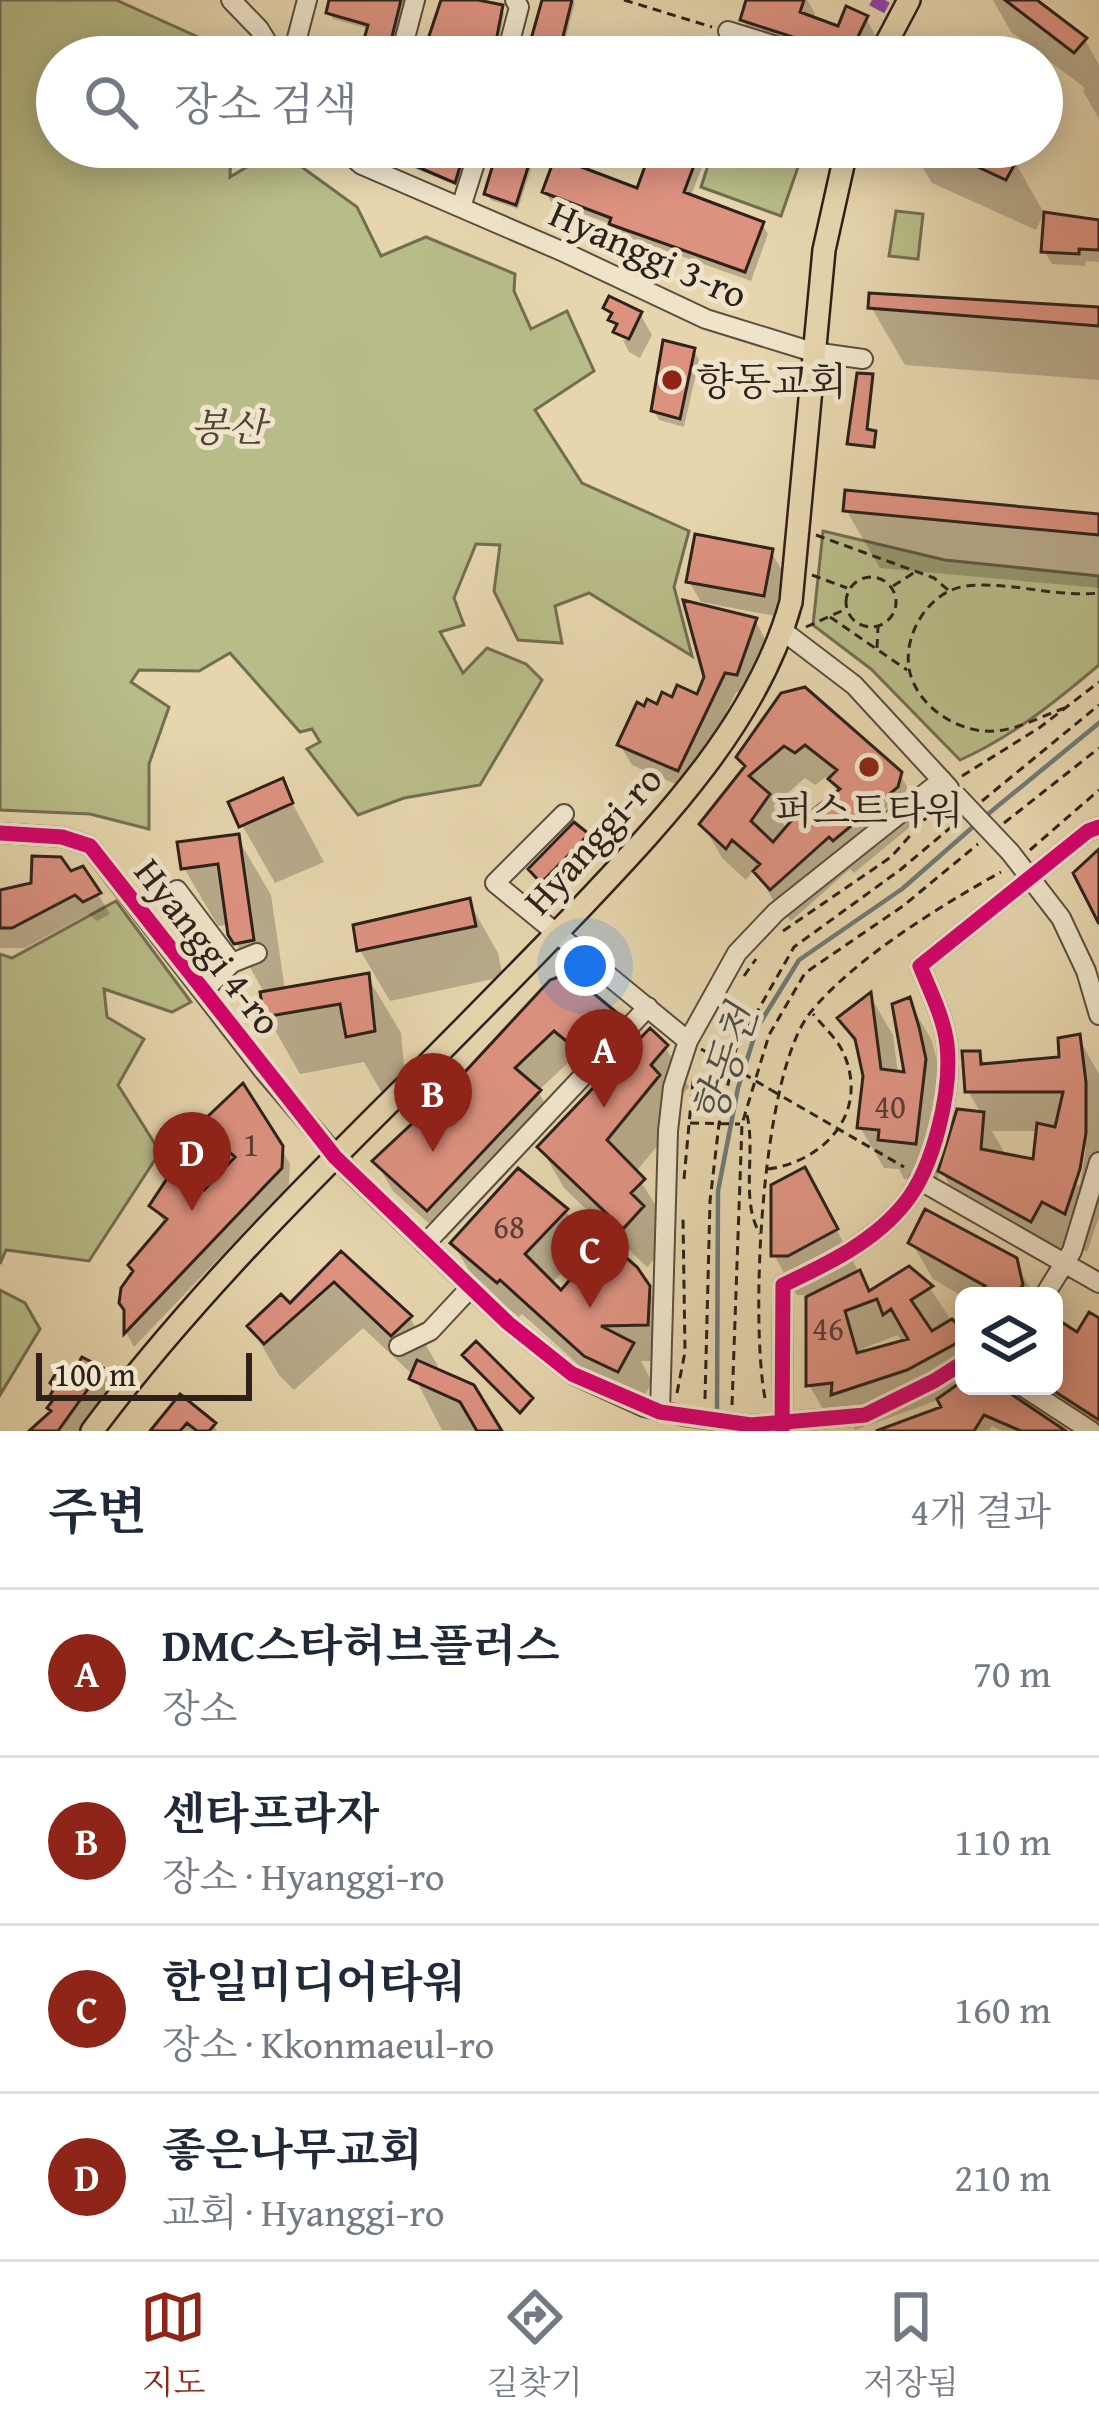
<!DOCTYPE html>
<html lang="ko">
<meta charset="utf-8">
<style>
:root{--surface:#fff;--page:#f2f2f3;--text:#1f2937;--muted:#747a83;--line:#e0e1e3;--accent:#8f2418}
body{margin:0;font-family:"Gentium Book Plus","Noto Serif KR",serif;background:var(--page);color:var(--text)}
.controls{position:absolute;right:36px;bottom:36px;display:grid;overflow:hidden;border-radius:18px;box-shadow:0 6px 30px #0003}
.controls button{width:108px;height:108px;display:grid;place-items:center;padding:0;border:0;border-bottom:3px solid var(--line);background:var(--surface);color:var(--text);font:60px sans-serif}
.scale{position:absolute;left:36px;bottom:30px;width:216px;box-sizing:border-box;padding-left:12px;border:6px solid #2d211a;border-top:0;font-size:33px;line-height:42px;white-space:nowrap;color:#2d211a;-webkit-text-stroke:9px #efe4ca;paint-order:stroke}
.you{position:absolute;left:585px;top:966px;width:42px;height:42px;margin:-30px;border:9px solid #fff;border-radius:50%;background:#1a73e8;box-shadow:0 0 0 18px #1a73e833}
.badge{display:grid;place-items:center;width:78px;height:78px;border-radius:50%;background:var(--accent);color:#fff;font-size:39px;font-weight:700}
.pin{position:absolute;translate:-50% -99px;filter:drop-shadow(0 3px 6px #0008)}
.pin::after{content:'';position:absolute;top:63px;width:42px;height:36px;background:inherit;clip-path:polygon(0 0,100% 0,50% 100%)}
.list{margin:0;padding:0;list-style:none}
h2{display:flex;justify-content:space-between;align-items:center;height:156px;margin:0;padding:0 48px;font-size:51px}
h2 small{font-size:39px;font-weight:400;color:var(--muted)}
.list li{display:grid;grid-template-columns:78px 1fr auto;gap:36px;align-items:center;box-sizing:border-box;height:168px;padding:0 48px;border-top:3px solid var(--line)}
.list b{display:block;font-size:45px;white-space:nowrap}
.list p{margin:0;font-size:39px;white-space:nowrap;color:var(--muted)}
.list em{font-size:39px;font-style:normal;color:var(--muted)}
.icon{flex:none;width:66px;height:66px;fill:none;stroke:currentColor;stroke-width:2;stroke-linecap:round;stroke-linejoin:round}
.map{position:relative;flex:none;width:1099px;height:1431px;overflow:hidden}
.search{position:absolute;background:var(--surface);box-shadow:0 6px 30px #0003;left:36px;right:36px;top:36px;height:132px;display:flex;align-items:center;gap:30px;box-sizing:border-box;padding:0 42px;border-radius:66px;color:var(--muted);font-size:45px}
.sheet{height:828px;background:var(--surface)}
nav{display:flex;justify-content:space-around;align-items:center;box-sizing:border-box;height:168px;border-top:3px solid var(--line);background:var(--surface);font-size:33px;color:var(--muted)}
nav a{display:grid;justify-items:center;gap:6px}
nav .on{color:var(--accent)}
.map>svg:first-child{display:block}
.green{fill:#b8bc88;stroke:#726e51;stroke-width:3}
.shadow{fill:#0003;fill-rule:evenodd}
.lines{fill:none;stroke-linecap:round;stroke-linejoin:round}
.stream{stroke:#6e7a76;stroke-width:4.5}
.building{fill:#dd9280;stroke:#2d211a;stroke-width:3;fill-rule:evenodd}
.minor-casing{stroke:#5b4e3f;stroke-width:22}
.major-casing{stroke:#2d211a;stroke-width:26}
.path{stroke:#2d211a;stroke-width:3;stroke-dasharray:9 6;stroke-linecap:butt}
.minor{stroke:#efe4ca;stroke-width:18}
.major{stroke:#e6d5ad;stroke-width:21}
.minor-bridge-casing{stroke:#5b4e3f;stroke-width:22;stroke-linecap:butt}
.path-bridge{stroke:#2d211a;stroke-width:3;stroke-dasharray:9 6;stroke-linecap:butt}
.minor-bridge{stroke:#efe4ca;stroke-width:18}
.quiet{stroke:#8e44ad;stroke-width:12;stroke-dasharray:24 12;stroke-linecap:butt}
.cycleway-casing{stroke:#efe4ca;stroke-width:22}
.cycleway{stroke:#d6006c;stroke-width:15}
.poi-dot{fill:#8f2418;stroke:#efe4ca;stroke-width:4.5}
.labels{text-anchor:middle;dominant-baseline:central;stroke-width:10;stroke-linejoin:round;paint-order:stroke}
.number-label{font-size:33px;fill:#593d34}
.street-label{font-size:39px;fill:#2d211a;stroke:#efe4ca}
.poi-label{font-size:39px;fill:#2d211a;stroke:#efe4ca;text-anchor:start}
.park-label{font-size:39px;font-style:italic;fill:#504836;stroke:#efe4ca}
.water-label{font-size:42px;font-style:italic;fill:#4e4e48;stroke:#efe4ca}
</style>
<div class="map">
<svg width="1099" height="1431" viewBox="0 0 1099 1431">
<rect width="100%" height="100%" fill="#e6d5ad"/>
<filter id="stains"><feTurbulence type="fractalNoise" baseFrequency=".00167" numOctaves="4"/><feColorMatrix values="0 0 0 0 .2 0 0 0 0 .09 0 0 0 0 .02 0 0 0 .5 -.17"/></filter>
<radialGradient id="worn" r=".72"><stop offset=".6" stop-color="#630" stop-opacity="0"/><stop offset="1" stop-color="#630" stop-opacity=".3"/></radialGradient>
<!-- green -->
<path class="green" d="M0,0H116L238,55L57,57V147H231L230,177L277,149L357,207L381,256L426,237L515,274L514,291L531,329L567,311L594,371L535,410L582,483L689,531L674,587L692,656L589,593L555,606L562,643L518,640L494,591L500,545L476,544L454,598L464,625L440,632L463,673L487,648L526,664L542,680L480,785L404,798L358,815L307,749L320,742L312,729L300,732L230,653L199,671L139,670L131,682L169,707L149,764V829L90,814L0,810Z
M714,147H805L781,216L701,187Z
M896,211L923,214L918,259L889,256Z
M823,531L945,560L1099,576V665C1054,703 1013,736 960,760L871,669L813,625Z
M116,901L191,1002L172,1012L104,989L107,1017L144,1039L118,1085L160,1152L89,1261L6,1250L0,1264V954L12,958Z
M0,1290L25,1303L40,1329L0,1395Z"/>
<!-- shadow -->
<path class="shadow" d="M332,0H406L390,57H362L370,29L333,19L330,13Z
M443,0L501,8L504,14L496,57H426Z
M546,0L575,2L561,57H528Z
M749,0H807L815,13L813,20L839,30L866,19L876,36L866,57H812L753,38L743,20Z
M993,0H1031L1085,40L1099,65V119L1083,91L1085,88L1011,32Z
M393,147H407L440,160L444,147H472L457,186L395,160Z
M655,147H710L690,198L762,224L768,234L751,281L619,234L613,225L551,202L545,191H638Z
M911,147H978L1015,162L1044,213L1036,230L932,183Z
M528,164L531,169L518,209L491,200L487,194Z
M1099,223V262L1086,261L1085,266L1052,264L1044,251Z
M871,307L1099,310V380L905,365Z
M606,308L640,314L652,335L640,358L629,352L618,330L623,340H632L616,325L618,330Z
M693,350L699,360L684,427L659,420L654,411Z
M846,510L1099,517V588L880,568Z
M771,552L783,572L775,616L701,602L689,581Z
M755,620L766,641L748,694L736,692L689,790L632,765L620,745L658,708L673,701L698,698Z
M783,696L899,773L919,808L916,822L854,873L850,869L791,921L776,905L760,877L753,871L746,880L722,858L703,824L747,769ZM826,777L840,793L787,830L773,806L805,778L815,785Z
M281,782L324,862L275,883L242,825Z
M237,837L271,895L285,990L367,976L401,1033L406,1089L382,1093L364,1062L300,1074L267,1016L265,994L231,934L229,925L218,926L184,868Z
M82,869L110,914L97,921L88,914L25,948H0V893L44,892Z
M469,902L498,953L503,977L390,1001L360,950Z
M552,983L619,1018L636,1048L665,1047L689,1087L674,1105L681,1117L635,1173L666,1221L655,1231L665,1248L647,1267L564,1188L541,1148L607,1078L598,1063L589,1072L572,1059L538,1091L555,1122L446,1239L393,1191L376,1162L452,1090Z
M870,996L893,1035L898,1074L908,1075L909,1001L932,1041L947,1101L940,1165L943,1166L982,1115L968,1091L979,1054L986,1066L1064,1059L1078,1037L1099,1074V1217L1087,1252L1066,1240L1055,1260L965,1211L939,1167L938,1183L904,1179L899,1169L884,1168L860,1127L866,1076L861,1054L841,1019ZM992,1131H1040L1036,1163L1007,1157ZM1082,1147L1086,1148L1080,1185L1074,1184Z
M189,1138L281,1148L290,1164L289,1185L134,1347L127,1334V1311L166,1225L153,1206L204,1194L235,1162L228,1155L215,1167L197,1153Z
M566,1211L587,1246L551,1284L562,1294L647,1287L669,1325L667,1361H641L652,1382L639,1406L608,1391L522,1314L519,1317L474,1279L453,1243Z
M827,1211L870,1294L909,1270L930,1288L955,1326L964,1315V1386H992L1061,1431H1002L992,1426L989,1431H879L946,1408L941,1399L855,1430L849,1420L830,1421L809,1385L808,1295H797L774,1255ZM898,1335L903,1343L866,1354L864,1348Z
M912,1243L1014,1261L1035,1296L964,1297L933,1279Z
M341,1255L410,1318L438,1366L433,1370L499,1431L442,1430L414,1376L363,1328L294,1390L279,1375L251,1327L290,1307Z
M1099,1322V1431L1028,1386H1054V1333L1078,1336Z
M101,1370L112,1391L83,1431H33L54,1413L71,1381Z
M180,1399L214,1425L217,1431H154Z"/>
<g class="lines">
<!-- stream -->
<path class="stream" d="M982,819L1099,723
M717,1413L718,1191L738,1088L757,1028L799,960L902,889L974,826"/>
</g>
<!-- building -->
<path class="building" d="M329,0H401L387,57H359L368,25L326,13Z
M441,0H478L503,5L493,57H422Z
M542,0H572L558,57H526Z
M746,0H804L800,12L838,26L846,6L868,16L854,45L839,52L740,20Z
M1005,0H1037L1087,38L1074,53Z
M371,147H415L438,156L441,147H466L455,183Z
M652,147H701L684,192L764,222L745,272L609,224L611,218L542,192L555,157L637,188Z
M935,147H986L1017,160L1006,180Z
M497,151L530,161L516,205L484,194Z
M1044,212L1099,220V250L1079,249V254L1041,252Z
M869,293L1099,307V326L868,308Z
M609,296L642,312L629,339L613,332L617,324L608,320L612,313L603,308Z
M663,340L695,348L680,419L651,411Z
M857,373L873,374L867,429L876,431L874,447L847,444Z
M845,490L1099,514V535L843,511Z
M695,534L773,549L764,596L686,582Z
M683,600L757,618L737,675L725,673L678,771L617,745L637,702L644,706L647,699L657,704L662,692L672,697L677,685L697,694L704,677Z
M805,687L902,772L898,787L833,841L829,837L770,890L753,871L760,864L732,840L726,849L699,824L745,766L736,757L781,693ZM805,745L837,770L828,779L840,789L801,819L797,814L773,842L751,821L770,794L749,776L784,746L795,753Z
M283,778L293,803L239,827L228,802Z
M574,822L589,834L541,883L528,869Z
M239,834L254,940L234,944L228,935L218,864L181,869L177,842Z
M1099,849V924L1073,873Z
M32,856L61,857L71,871L83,866L101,893L83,902L75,895L12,928H0V890L31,883Z
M470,898L476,926L357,951L353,925Z
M369,973L375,1031L346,1037L340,1004L264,1017L260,992Z
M569,973L621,1016L587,1049L579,1036L570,1044L554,1031L515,1068L541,1090L427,1211L372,1161L450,1088L550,980Z
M871,992L881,1069L904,1072L892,1004L910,997L919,1027L926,1059L916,1144L878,1140L879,1130L857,1128L863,1076L855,1039L837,1018Z
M650,1028L668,1045L651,1065L660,1075L607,1140L645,1179L631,1193L644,1206L623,1229L537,1147Z
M1080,1034L1086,1082V1133L1080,1169L1065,1214L1042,1202L1031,1222L938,1171L957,1109L984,1112L981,1149L1033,1159L1037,1123L1055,1127L1063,1092H965L962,1051H980L981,1064L1059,1057L1058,1038Z
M243,1083L283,1146L282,1168L124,1334V1310L119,1303L121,1288L133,1271L128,1265L167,1219L149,1206L176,1165L204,1190L235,1157L218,1142L205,1154L185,1138Z
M805,1167L838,1229L788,1256H771V1185Z
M518,1168L568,1209L525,1254L561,1290L605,1239L637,1267L650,1286L648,1325L601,1326L634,1343L618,1372L584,1356L500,1280L497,1283L450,1243Z
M925,1209L1017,1258L1023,1285L1012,1296H976L985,1286L908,1243Z
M341,1251L412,1316L391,1336L334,1282L264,1344L247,1326L281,1294L290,1303Z
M909,1266L933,1286L911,1300L932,1331L952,1319L955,1322L964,1311V1339L907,1370L831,1395L832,1383L806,1386V1297L860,1270L869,1291ZM877,1299L883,1315L891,1309L908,1339L857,1353L845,1311Z
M1089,1312L1099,1318V1420L1054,1391V1328L1060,1321L1077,1332Z
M476,1341L533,1398L520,1413L462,1355Z
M82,1357L103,1368L58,1431H29L51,1411L47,1408L53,1400L49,1397L55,1387L50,1383L59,1368L70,1377Z
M417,1360L474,1385L502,1431H477L460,1402L409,1379Z
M964,1380V1386H999L1066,1431H1021L984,1415L974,1431H876L941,1407L937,1399Z
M180,1394L216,1423L209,1431H197L187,1423L180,1431H150Z"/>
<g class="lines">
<defs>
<path id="minor" d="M231,0L259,29L276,57
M728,31L811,57
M292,57L307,0
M400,57L415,0
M506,57L519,7L515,0
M340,147L362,165L566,253L706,319L813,352L863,359
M461,207L480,147
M783,631L854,685L949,788
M564,814L495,883L688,1041
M0,833L62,837L90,846L263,1070L349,1171L508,1323L572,1374L644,1407L684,1416
M1010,852L1061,918L1086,971L1099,1015
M177,890L232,963
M203,991L232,963L257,953
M919,1180L1099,1283
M425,1244L648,1007
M1044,1296L1072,1251L1099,1162
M399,1346L430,1331L471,1287
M1022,1386L1091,1431
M660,1412L668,1131L673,1087L688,1041L737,953L776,912L942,780
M751,1425L865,1415L934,1381L964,1362
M782,1431L783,1285C827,1264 874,1242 905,1203C934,1167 952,1090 947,1045C944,1018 930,991 920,966L1088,831L1099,827"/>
<path id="major" d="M879,57L909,0
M92,1431C184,1308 295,1196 404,1088C462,1030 519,972 576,913C660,824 758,723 791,602L824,250L847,147"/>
</defs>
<!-- minor casing -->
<use href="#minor" class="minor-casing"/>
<!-- major casing -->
<use href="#major" class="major-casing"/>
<!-- path -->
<path class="path" d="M624,0L712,27
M816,535L934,578L948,590
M812,575L847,588
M846 602a25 25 0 1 1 50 0a25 25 0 1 1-50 0Z
M893,586L915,572
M830,617L907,670
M806,627L846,609
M877,648L878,627
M1065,708C1044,715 1017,730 995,731C960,734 919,708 910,673C901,638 927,594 961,587C1001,579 1054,598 1099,593
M962,776L1039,728L1099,682
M982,801L1099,705
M1004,823L1099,748
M1030,850L1099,790
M783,931L891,857L933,810
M744,976L756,959
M701,1049L717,1058
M771,1090L904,1167
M747,1115C756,1153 740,1200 760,1234
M690,1123L740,1124
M768,1169C826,1161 870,1111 843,1052C837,1039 823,1026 813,1014
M684,1179L693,1081
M677,1393L685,1352L683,1218
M765,1398C750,1320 761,1075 810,1013C853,959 942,905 1001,872
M705,1399L710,1201L719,1124L736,1049L794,947L900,870L956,823
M732,1405L742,1124L769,1035L805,973L903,906L978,844"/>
<!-- minor -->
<use href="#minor" class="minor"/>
<!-- major -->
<use href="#major" class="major"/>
<defs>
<path id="minor-bridge" d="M956,795L1010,852
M684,1416L751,1425"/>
</defs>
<!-- minor-bridge casing -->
<use href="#minor-bridge" class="minor-bridge-casing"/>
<!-- path-bridge -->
<path class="path-bridge" d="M717,1058L771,1090"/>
<!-- minor-bridge -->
<use href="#minor-bridge" class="minor-bridge"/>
<!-- quiet -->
<path class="quiet" d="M872,0L887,8"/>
<defs>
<path id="cycleway" d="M0,833L62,837L90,846L335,1157L508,1323L572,1374L660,1412L751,1425L865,1415L934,1381L964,1362
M782,1431L783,1285C827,1264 874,1242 905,1203C934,1167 952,1090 947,1045C944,1018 930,991 920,966L1088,831L1099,827"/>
</defs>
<!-- cycleway casing -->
<use href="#cycleway" class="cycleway-casing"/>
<!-- cycleway -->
<use href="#cycleway" class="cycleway"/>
</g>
<!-- markers -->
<g class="poi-dot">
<circle cx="672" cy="380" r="12"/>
<circle cx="869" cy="767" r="12"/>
</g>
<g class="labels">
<!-- number labels -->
<g class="number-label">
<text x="890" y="1106">40</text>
<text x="251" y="1144">1</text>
<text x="509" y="1226">68</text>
<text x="828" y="1328">46</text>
</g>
<!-- street labels -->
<g class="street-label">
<text transform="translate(649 253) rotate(24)">Hyanggi 3-ro</text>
<text transform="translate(592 839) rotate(-48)">Hyanggi-ro</text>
<text transform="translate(209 946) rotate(52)">Hyanggi 4-ro</text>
</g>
<!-- poi labels -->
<g class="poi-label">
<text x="696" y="380">향동교회</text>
<text x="869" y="809" text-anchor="middle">퍼스트타워</text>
</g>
<!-- park labels -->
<g class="park-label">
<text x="228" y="426">봉산</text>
</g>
<!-- water labels -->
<g class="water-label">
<text transform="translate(724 1064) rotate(-72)">향동천</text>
</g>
</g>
<rect width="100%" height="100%" filter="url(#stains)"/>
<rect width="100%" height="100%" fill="url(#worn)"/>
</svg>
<div class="controls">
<button><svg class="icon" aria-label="layers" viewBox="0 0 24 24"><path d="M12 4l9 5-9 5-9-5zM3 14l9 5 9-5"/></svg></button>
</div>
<div class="scale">100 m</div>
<div class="you"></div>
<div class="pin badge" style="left:604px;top:1108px">A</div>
<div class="pin badge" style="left:433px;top:1152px">B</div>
<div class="pin badge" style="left:590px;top:1308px">C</div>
<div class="pin badge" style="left:192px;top:1211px">D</div>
<div class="search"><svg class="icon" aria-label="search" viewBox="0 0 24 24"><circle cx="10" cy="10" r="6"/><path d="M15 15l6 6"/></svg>장소 검색</div>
</div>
<section class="sheet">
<h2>주변<small>4개 결과</small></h2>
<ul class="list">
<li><span class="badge">A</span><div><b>DMC스타허브플러스</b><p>장소</p></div><em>70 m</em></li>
<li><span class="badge">B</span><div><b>센타프라자</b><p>장소 · Hyanggi-ro</p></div><em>110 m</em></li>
<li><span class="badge">C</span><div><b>한일미디어타워</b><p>장소 · Kkonmaeul-ro</p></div><em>160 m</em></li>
<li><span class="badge">D</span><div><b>좋은나무교회</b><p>교회 · Hyanggi-ro</p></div><em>210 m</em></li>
</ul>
</section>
<nav>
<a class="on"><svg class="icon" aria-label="map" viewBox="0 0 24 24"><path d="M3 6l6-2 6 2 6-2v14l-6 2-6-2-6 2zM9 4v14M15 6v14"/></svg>지도</a>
<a><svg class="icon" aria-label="directions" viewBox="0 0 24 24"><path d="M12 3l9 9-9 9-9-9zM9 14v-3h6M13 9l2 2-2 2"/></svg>길찾기</a>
<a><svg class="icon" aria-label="saved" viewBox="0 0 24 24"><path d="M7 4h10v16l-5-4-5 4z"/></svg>저장됨</a>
</nav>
